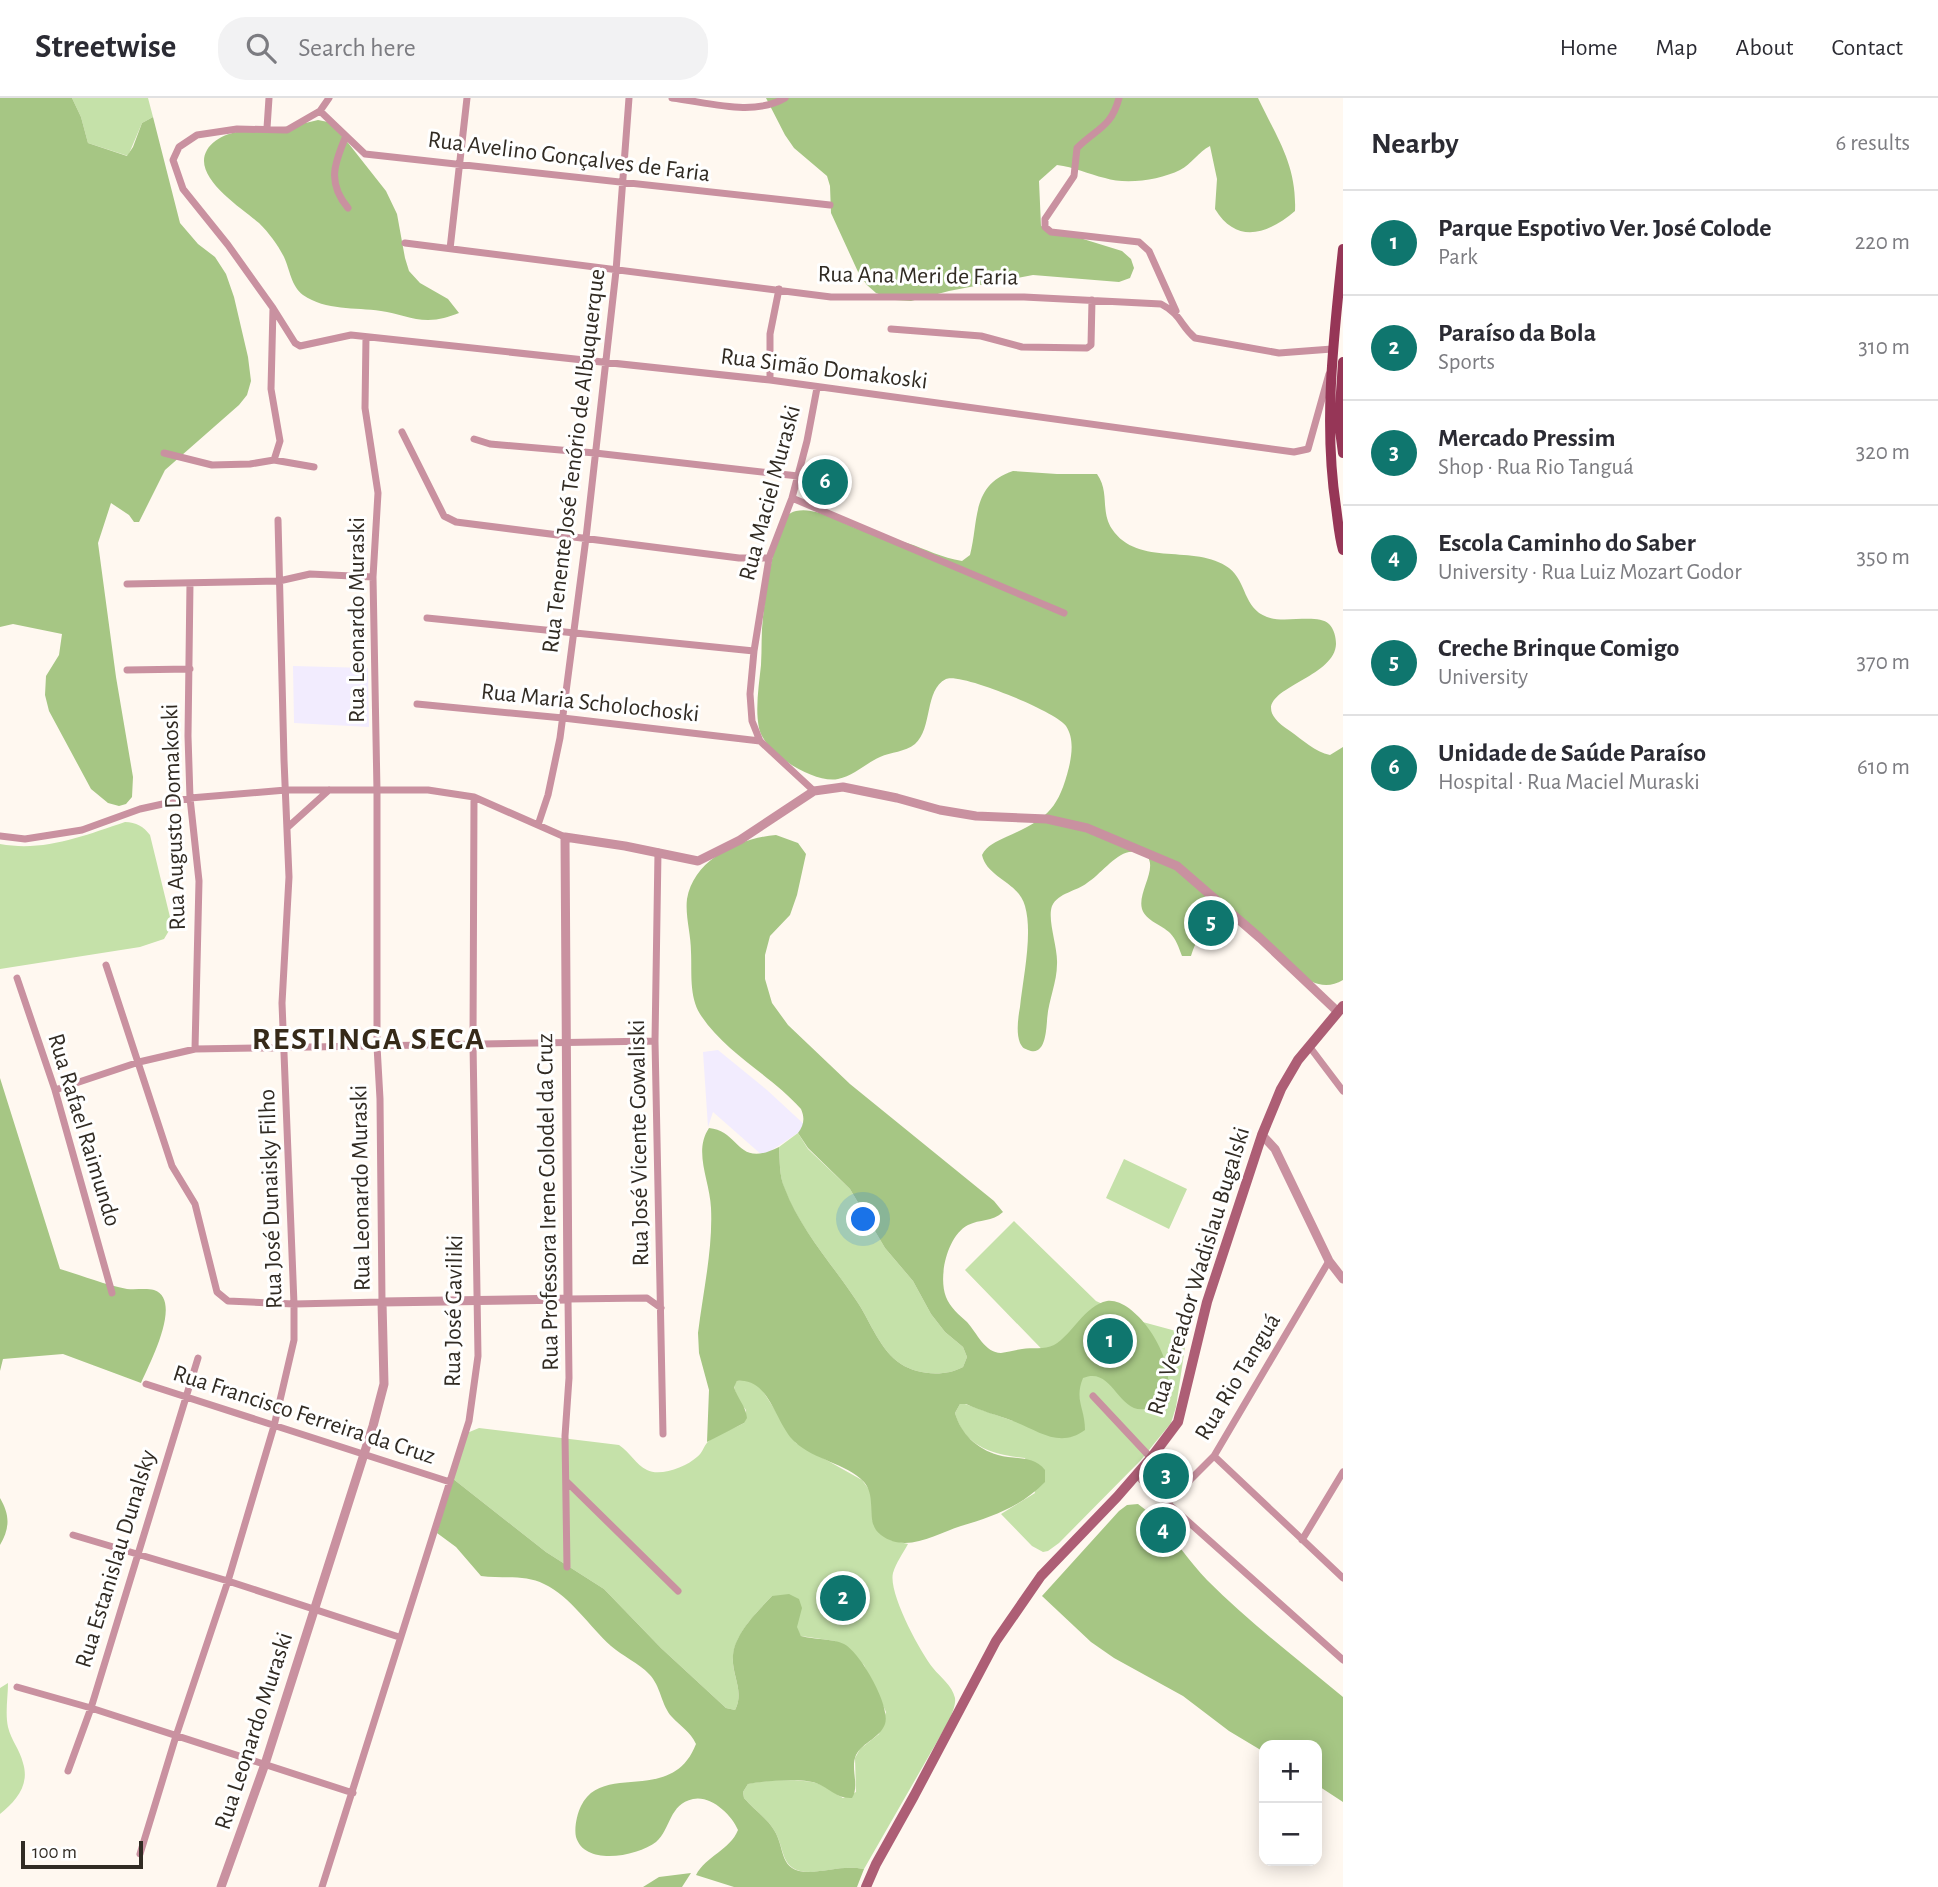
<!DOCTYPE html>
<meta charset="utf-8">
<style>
:root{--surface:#fff;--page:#f2f2f3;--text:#2b2b33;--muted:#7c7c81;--line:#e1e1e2;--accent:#0f766e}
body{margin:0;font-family:"Alegreya Sans",sans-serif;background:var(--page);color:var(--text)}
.controls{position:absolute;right:21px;bottom:21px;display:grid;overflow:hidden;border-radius:14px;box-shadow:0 4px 18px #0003}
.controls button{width:63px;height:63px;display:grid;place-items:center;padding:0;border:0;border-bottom:2px solid var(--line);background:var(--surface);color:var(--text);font:35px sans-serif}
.scale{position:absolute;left:21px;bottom:18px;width:122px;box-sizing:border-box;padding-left:7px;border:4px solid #312b23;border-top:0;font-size:19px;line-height:24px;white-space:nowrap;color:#312b23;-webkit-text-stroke:5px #fff;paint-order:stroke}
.you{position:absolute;left:864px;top:1122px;width:24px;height:24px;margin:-18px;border:5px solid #fff;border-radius:50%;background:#1a73e8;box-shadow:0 0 0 10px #1a73e833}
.badge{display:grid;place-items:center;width:46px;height:46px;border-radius:50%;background:var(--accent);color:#fff;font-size:23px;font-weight:700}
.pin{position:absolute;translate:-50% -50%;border:4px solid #fff;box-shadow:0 2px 7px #0006}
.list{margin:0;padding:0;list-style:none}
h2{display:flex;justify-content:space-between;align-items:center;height:91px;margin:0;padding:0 28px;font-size:30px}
h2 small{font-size:23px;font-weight:400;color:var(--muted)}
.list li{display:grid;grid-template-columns:46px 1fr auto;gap:21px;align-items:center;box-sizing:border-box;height:105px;padding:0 28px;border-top:2px solid var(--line)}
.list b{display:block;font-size:26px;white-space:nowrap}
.list p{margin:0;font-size:23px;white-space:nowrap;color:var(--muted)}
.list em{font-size:23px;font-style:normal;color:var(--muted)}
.icon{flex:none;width:38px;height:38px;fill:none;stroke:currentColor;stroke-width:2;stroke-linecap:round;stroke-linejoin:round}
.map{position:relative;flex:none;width:1343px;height:1789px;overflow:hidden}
header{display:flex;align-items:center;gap:42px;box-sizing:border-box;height:98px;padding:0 35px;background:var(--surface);border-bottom:2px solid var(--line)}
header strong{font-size:33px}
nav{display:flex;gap:38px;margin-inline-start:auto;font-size:24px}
.search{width:490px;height:63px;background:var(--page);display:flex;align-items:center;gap:18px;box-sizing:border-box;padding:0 24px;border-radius:28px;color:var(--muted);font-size:26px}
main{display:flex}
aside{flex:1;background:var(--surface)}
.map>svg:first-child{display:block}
.education{fill:#f2ecfe}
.green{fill:#c5e1a9}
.forest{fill:#a6c684}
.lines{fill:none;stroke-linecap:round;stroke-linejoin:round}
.minor{stroke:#c991a0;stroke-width:7}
.tertiary{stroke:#c991a0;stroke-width:9}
.secondary{stroke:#ad5e75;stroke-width:10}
.primary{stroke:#963657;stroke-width:10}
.labels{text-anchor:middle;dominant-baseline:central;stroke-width:6;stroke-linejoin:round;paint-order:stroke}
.street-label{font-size:24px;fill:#312b23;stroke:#fff}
.district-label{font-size:32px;font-weight:bold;letter-spacing:2px;fill:#362a19;stroke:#fff}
</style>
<header>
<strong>Streetwise</strong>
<div class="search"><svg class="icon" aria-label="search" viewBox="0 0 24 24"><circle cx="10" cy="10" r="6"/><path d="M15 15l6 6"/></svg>Search here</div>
<nav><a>Home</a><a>Map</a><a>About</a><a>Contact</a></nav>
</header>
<main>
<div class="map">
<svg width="1343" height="1789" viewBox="0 0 1343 1789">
<rect width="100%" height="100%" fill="#fff8f0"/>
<!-- education -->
<path class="education" d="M293,568L368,570L369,629L294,625Z
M718,952L767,992L807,1029L763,1058L713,1014L708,1029L703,954Z
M1170,1415L1185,1427L1166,1448L1157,1429Z"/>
<!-- green -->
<path class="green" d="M72,0H148L153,19L142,25L128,58L88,45L81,19Z
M125,724C136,724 144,729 150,737L170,819V831L164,841L140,849L0,871V746C44,754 83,738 125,724Z
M798,1035L808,1051L850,1091L885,1150L913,1183L931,1216L945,1234L963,1249L967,1259L963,1269C945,1279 918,1277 901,1266C880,1252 871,1225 858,1205C834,1168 801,1133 785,1092C779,1078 780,1063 779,1049Z
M1124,1061L1187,1091L1169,1131L1106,1100Z
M1014,1123L1096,1203L1139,1223L1187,1236L1176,1309L1171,1325L1140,1363L1059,1445L1048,1453L1043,1454L1032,1448L1001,1416L1035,1395L1025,1360C994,1357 964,1349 955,1315L960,1306H965L1013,1323L1080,1306L1078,1294L1061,1271L965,1172Z
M745,1282L759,1287L796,1345L862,1382L871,1394L872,1422L890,1442L908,1446C903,1455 896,1465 893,1475C888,1495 920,1554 933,1570C941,1580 952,1587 955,1600C956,1607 952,1615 950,1621L864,1771C845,1767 828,1773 810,1774C779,1774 786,1751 774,1732C767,1720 753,1711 744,1700L743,1694L748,1686C765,1682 795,1681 812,1684C823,1686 833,1694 843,1700L856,1694L855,1660L860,1651L879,1636L886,1614L864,1567L835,1543L801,1538L796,1529L801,1510L772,1498C758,1513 735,1535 733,1558C731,1577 745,1593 735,1612L726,1610L661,1550L604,1491L546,1454L452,1380L467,1335L479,1330L619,1347C630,1354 636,1367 647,1372C660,1379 686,1369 697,1359C703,1355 704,1346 710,1342C720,1335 733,1331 744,1325L746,1312L737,1301L734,1288L737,1283Z
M8,1585C8,1599 5,1615 8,1629C11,1642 20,1652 23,1665C30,1687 16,1703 0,1716V1590Z"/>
<!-- forest -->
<path class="forest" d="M0,0H72L81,19L88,45L127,58L133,49L142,25L153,19L180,125L198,146L215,159L226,176L234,199L248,259L251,283L247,297L239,307L165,372L139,424H134L129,417L111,405L98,445L116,579L133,679L132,699L126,706L119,708L108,705L91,691L49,613L45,597L46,578L59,557L62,536L13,526L0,529Z
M766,0H1258C1277,40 1297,67 1295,113C1268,136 1237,147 1215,111L1217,81L1210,48C1198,54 1192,66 1180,72C1160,82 1126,87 1105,80C1088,76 1074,69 1057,67L1039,83L1041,128L1122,153L1131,161L1134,170L1130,180L1119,184L1033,177L949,193L911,203L895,202L876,195L867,187L859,176L831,115L830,88L827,78L794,50L785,37Z
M318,22L328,24L345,41L386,93L397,116L405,160L409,173L420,185L448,201L459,215C448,219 440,222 428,222C412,222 397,215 381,213C355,209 326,213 303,197C291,188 290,172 284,159C278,147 269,135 259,125C243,111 191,79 207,52C222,27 269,32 292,28C301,26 310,24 318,22Z
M1013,373L1057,376H1097C1110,394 1100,413 1112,431C1138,470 1195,445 1229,470C1247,484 1243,510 1267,519C1284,526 1317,515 1329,526C1334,531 1336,539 1336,546C1335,586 1229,593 1290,633C1303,642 1315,654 1330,657L1343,649V882C1298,909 1269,818 1223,826C1203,829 1197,840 1191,858H1182C1179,850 1176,841 1170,835C1162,827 1146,823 1142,811C1137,794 1160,768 1145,756C1141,753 1134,753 1129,754C1114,757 1100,777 1087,785C1077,793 1058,795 1052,808C1047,822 1058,849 1057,866C1057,885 1048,903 1047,923C1046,934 1045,959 1028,952C1023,950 1023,950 1020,945C1016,935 1018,920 1020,909C1023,880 1033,836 1025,808C1019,784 987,780 982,757C987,747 996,744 1006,739C1046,721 1058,713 1069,669C1072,656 1074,640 1066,628C1057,614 960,574 946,581C924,592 933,630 915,646C905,654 891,654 880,659C866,665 854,678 838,681C814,686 764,655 759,630C755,610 759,587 761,567C762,551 761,535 763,519C765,497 769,474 774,452C776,438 781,416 796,413C816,408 843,426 861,432C876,438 892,440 907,445C926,451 942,460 962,463L970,457C979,422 971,387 1013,373Z
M776,737L798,745L806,756L797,797L790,817L770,838L765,857V881L772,905L788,927L850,986L994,1103L1003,1114C992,1124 980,1121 968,1127C947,1138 938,1179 946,1199C950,1209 959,1217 967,1224C977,1235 985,1255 1001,1255C1008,1254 1015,1252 1022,1251C1032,1249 1044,1252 1054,1247C1072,1237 1085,1207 1107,1203C1142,1198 1198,1295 1149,1310C1118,1320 1114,1267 1083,1280C1074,1302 1085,1310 1085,1332C1059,1351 1038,1332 1013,1323C997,1317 981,1313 966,1306H960L955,1315C961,1336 977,1351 998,1357C1015,1362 1033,1357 1045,1372V1384C1022,1408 992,1419 961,1428C936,1436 906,1456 881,1437C864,1425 878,1400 864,1384C846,1365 814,1362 795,1344C775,1326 770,1279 737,1283L734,1289C737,1300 746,1308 747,1320L744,1325L707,1344L709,1292L699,1255L698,1235C703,1194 713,1151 711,1110C710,1083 693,1054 709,1030C741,1033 736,1071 779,1049C780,1063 779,1078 785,1091C801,1133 834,1168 858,1205C871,1225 880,1252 901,1266C918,1277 945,1279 963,1269L967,1259L963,1249L945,1234L931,1216L913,1183L885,1150L850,1091L808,1050L798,1035C804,1027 805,1020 801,1011C771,977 725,955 700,916C689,898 692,874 691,854C691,836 685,818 687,801C694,761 740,740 776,737Z
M0,980L60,1171C81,1177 105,1187 127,1191C136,1192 146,1190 154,1192C184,1202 148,1268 141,1285L63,1256L3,1261L0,1273Z
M452,1380L546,1454L604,1491L661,1550L726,1610L735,1612C745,1593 731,1577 733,1557C735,1535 758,1513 772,1498L789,1496L799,1501L802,1510L797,1529L801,1538C815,1542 831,1540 844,1546C860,1554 891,1608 885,1626C880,1640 863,1644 856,1657C850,1671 860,1687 852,1700C837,1701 829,1690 816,1685C800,1680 764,1683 748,1686L743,1694L744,1700C753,1711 767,1720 774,1732C786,1751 778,1774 809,1774C828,1773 845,1767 864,1771L857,1789H734L696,1777C706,1758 730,1752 738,1732C732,1717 711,1697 693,1701C669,1706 671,1731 656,1744C638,1758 585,1769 576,1739C574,1730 577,1716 581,1708C603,1663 672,1708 696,1646C690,1633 681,1629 672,1619C661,1607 661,1588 649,1576C639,1565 622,1558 611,1548C589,1528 571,1499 544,1486C525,1476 501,1481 481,1478L456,1449L437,1435Z
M0,1400C10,1417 10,1430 0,1447Z
M1138,1406C1166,1426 1183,1457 1207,1482C1249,1524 1297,1561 1343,1599V1704L1317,1687V1647H1264V1654L1229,1633L1183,1598L1114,1560L1091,1544L1042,1498L1119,1413L1127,1407Z
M691,1775L682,1789H643L659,1779Z"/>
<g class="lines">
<!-- minor -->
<path class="minor" d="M672,0C707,4 753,19 785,0
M1119,0C1111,30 1097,30 1077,50L1074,78L1045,121V129L1051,134L1139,144L1149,153L1176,213
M320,13L365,56L830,107
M267,30L269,0
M346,38C334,66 327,85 348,110
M405,145L831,199H1024L1161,206C1182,217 1179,226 1195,240L1279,255L1332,251
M450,151L467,0
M273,210L295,245L300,248L351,237L770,282L1294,354L1308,351L1329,276
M891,231L981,238L1022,249L1087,250L1091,247L1092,202
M770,282V236L779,191
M402,334L444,418L456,424L739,460H769
M474,341L490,346L595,355L798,378
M164,355L212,367L250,366L274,362L314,369
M274,362L280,343L271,291L273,210L228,147L183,91L173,62L179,49L197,37L237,31L287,32L320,13L329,0
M792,400L1064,515
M190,485L188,638L190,700L199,783L195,951
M127,486L279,483L310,476L373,479
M427,520L754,553
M127,572L190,571
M417,606L563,620L760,643
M814,693L760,643L752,623L750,596L754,553L769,460L792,400L807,343L817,290
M538,727L548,697L560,640L586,440L616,173L629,0
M288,729L329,692
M0,738L25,741L82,732L140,711L190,700L286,692H428L474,699L565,739
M658,754L655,943L663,1336
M106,867L172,1068L195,1106L217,1194L228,1203L294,1206L382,1204L380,1001L377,948V693L373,479L378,395L365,310L366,239
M17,880L55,992L112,1195
M1309,948L1343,993
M55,992L139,964L195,951L655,943
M146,1286L450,1384
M1093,1298L1151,1360
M1214,1358L1343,1480
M1136,1377L1343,1562
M566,1383L678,1493
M1167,1405L1214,1358L1329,1163
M73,1437L228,1483L399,1539
M1302,1442L1343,1374
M567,1469L565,1338L569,1280L568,1201L647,1200L661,1210
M17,1589L91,1610L353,1695
M68,1673L91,1610L198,1260
M140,1756L176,1638L228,1483L274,1328L294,1242V1206L282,905L289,779L284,662L278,422
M322,1789L469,1323L478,1258L473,945L474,699"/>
<!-- tertiary -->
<path class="tertiary" d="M1262,1037L1275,1051L1329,1163L1343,1181
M221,1789L265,1666L373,1328L384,1286L382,1204L568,1201L565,739L625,748L698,763L740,742L814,693L843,689L897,700L940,712L976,718L1047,721L1087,730L1177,768L1260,840L1338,914"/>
<!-- secondary -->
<path class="secondary" d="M866,1789L876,1766L914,1698L996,1543L1041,1478L1117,1399L1151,1360L1178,1324L1207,1204L1262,1037L1281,991L1298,962L1343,908"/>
<!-- primary -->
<path class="primary" d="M1343,151C1334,237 1323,323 1336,409C1338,423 1339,438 1343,452
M1343,264L1339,325L1343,355"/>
</g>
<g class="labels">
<!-- street labels -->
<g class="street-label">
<text transform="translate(569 59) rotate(7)">Rua Avelino Gonçalves de Faria</text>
<text transform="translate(918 178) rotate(1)">Rua Ana Meri de Faria</text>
<text transform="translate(824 271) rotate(7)">Rua Simão Domakoski</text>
<text transform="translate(574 363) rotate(-83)">Rua Tenente José Tenório de Albuquerque</text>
<text transform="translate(770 395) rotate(-75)">Rua Maciel Muraski</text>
<text transform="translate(357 522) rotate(-90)">Rua Leonardo Muraski</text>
<text transform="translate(590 605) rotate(6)">Rua Maria Scholochoski</text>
<text transform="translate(174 719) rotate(-92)">Rua Augusto Domakoski</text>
<text transform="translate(84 1032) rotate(73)">Rua Rafael Raimundo</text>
<text transform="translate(639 1045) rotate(-91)">Rua José Vicente Gowaliski</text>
<text transform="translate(361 1090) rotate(-91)">Rua Leonardo Muraski</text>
<text transform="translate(271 1101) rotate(-92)">Rua José Dunaisky Filho</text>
<text transform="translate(548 1104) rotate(-91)">Rua Professora Irene Colodel da Cruz</text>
<text transform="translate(1199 1173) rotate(-73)">Rua Vereador Wadislau Bugalski</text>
<text transform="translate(454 1213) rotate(-89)">Rua José Gaviliki</text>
<text transform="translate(1238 1279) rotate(-59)">Rua Rio Tanguá</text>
<text transform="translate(304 1317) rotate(18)">Rua Francisco Ferreira da Cruz</text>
<text transform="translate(116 1461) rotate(-73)">Rua Estanislau Dunalsky</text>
<text transform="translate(254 1633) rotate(-72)">Rua Leonardo Muraski</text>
</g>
<!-- district labels -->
<g class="district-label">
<text x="369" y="941">RESTINGA SECA</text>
</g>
</g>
</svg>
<div class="controls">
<button>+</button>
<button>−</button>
</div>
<div class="scale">100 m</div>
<div class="you"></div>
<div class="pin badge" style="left:1110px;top:1243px">1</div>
<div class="pin badge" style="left:843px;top:1500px">2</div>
<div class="pin badge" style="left:1166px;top:1378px">3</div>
<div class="pin badge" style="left:1163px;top:1432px">4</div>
<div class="pin badge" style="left:1211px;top:825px">5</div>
<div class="pin badge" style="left:825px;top:384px">6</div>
</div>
<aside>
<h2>Nearby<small>6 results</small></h2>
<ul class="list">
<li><span class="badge">1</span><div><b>Parque Espotivo Ver. José Colode</b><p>Park</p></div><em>220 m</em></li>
<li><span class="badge">2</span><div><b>Paraíso da Bola</b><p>Sports</p></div><em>310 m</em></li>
<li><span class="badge">3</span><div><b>Mercado Pressim</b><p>Shop · Rua Rio Tanguá</p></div><em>320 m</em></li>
<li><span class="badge">4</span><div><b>Escola Caminho do Saber</b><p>University · Rua Luiz Mozart Godor</p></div><em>350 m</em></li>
<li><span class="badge">5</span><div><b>Creche Brinque Comigo</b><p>University</p></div><em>370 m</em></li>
<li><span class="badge">6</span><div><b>Unidade de Saúde Paraíso</b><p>Hospital · Rua Maciel Muraski</p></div><em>610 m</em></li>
</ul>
</aside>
</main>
